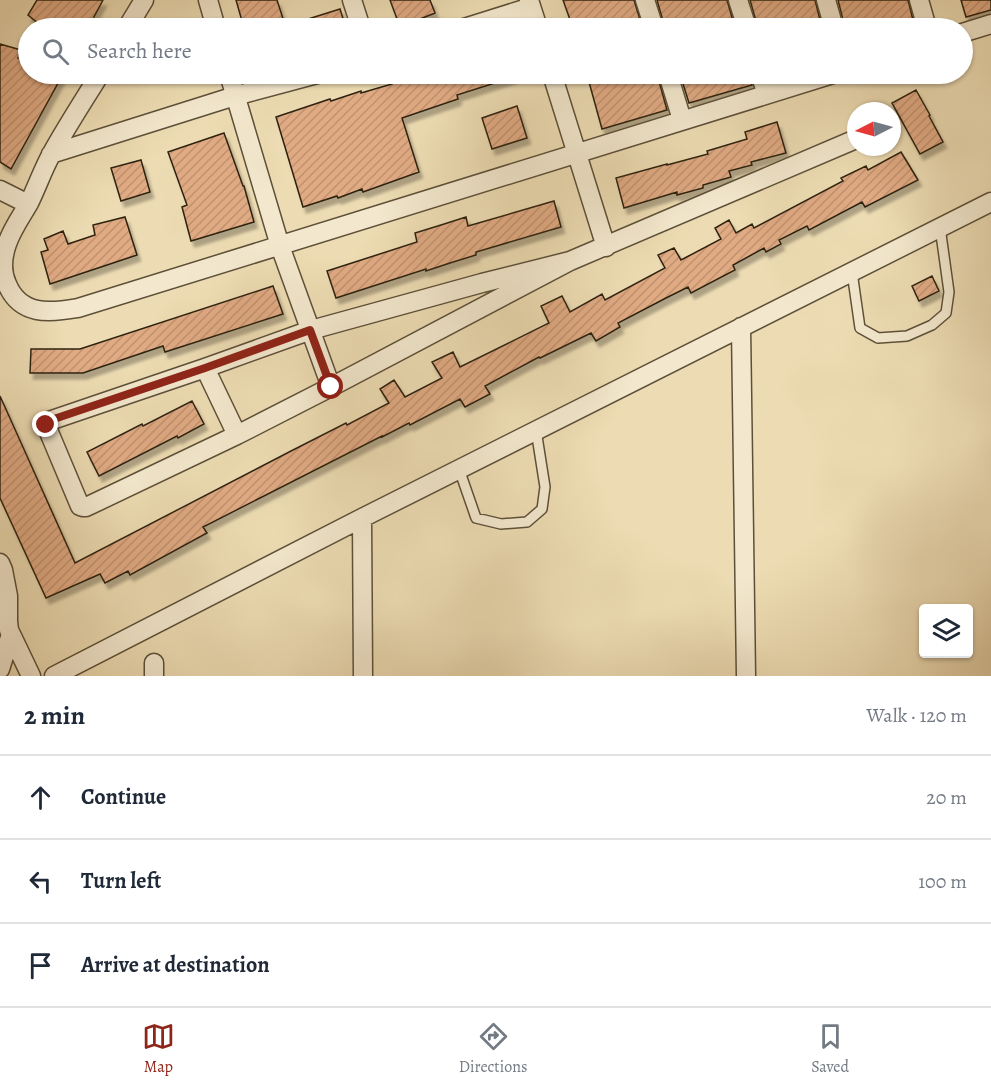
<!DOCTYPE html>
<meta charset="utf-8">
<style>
:root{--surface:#fff;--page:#f6f6f7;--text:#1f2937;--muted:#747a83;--line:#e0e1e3;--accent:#8f2418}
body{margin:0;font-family:Alegreya,serif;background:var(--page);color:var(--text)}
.controls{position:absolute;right:18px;bottom:18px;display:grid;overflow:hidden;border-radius:6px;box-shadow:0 2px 4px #0004}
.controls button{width:54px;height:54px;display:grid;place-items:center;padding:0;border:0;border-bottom:2px solid var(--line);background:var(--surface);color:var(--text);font:30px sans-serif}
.compass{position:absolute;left:847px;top:102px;width:54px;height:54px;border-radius:50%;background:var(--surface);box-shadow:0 2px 4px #0004;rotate:264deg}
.stop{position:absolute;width:18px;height:18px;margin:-14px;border:4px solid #8f2418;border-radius:50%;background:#fff}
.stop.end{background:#8f2418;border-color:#fff;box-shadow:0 2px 6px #0008}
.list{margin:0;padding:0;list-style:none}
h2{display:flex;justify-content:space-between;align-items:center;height:78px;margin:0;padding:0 24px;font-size:26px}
h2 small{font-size:20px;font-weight:400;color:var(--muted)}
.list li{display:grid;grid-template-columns:39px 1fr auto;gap:18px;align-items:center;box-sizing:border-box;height:84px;padding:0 24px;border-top:2px solid var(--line)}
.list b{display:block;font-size:22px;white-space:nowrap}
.list em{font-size:20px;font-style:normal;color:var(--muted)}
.icon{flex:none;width:33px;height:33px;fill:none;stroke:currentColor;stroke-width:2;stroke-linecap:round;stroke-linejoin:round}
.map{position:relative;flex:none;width:991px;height:676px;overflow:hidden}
.search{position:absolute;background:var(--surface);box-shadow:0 2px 4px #0004;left:18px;right:18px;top:18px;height:66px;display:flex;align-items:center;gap:15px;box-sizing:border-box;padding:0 21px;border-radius:33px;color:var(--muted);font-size:22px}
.sheet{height:330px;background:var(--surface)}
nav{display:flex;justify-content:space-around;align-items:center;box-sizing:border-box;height:84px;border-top:2px solid var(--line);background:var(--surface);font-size:16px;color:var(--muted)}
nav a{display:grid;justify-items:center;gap:3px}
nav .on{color:var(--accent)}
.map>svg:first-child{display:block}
.building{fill:url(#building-hatch);stroke:#2d2110;stroke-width:1.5;filter:url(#shadow)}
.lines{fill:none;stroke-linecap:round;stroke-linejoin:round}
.service-casing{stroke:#5d5039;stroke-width:12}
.minor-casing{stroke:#5d5039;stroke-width:21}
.service{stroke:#f3e8ce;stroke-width:9}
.minor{stroke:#f3e8ce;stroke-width:18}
.route{stroke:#8f2418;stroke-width:8}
</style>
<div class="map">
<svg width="991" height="676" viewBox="0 0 991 676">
<defs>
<pattern id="building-hatch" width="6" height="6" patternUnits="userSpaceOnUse" patternTransform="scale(1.5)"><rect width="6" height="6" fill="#e0aa83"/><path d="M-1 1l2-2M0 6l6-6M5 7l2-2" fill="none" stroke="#c09270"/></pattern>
<filter id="shadow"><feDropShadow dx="3.5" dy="6" stdDeviation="1.5" flood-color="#0004"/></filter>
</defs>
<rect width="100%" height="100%" fill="#eddcb3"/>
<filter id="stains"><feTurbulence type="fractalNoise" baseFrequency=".00333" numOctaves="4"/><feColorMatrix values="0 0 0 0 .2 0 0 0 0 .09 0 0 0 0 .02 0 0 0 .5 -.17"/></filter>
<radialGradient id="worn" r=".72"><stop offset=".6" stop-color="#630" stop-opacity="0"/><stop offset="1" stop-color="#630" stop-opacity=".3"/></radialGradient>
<!-- building -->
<path class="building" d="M37,0H103L88,28H44L28,15Z
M236,0H277L286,28H244Z
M390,0H430L435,13L400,27Z
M563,0H634L641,23L620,28H573Z
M657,0H727L735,28H665Z
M750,0H815L822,28H758Z
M838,0H908L915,28H845Z
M961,0H991V10L966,17Z
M340,9L346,28H290L289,25Z
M0,44L21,50L18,58L28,61V74H63L11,169L0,162Z
M420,74H513L514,77L457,95L458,99L402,118L419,172L363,192L362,189L338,198L337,196L303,207L276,117L330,99L331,101L361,91V93L392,84V83Z
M616,74H657L667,110L602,129L589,82Z
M680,74H749L752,85L689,103Z
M916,90L930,115L929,116L943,142L920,154L892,103Z
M517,106L527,138L492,149L482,118Z
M777,122L786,153L751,162L752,165L729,171L731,177L703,185V188L677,195V192L624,208L616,178L667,164V165L708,154L707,151L747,139L745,132Z
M224,133L243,186H244L254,222L191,241L182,207L187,205L168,152Z
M901,152L918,180L865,207L862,202L809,230L807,226L779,240L781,244L766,252L764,248L733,265L735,270L691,293L688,287L666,298L618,323L620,327L596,341L591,333L540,358L539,357L485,386L490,394L465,407L460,399L410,425L409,423L382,437V436L203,527L207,533L130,575L128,571L105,583L100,574L46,598L0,498V396L75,563L293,450L346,423L347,425L389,403L380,389L394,380L405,397L442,378L432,362L453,352L460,367L549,323L541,306L562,296L570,312L602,294L605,300L665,268L658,255L674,248L681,260L721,239L715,228L729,220L736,233L752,224L754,228L843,181L841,178L866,166L868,170Z
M141,160L150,192L121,201L111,168Z
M554,201L561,227L476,252V255L450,263L426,271V269L336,298L327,271L417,242L415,233L441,225L466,217L468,226Z
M125,217L137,255L50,284L41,252L48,250L44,239L63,231L68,244L95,235L93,225Z
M932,276L939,291L919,301L912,286Z
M273,286L283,314L165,352L163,346L83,373H30L31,349H80Z
M192,401L204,424L178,438L177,436L99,476L87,452L142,424L143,426Z"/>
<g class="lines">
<defs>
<path id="service" d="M852,272L860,328L878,338L907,336L932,325L946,313L949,292L940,227
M459,469L476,518L501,524L527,522L542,509L545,487L536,430"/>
<path id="minor" d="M208,0L216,28
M352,0L361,28
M529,0L538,28
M645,0L654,28
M738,0L747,28
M826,0L834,28
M919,0L927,28
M127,28L144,0
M464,28L531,7
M962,33L991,24
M100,74C84,100 67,126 52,153C43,169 37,187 29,203C21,217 12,229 7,244C2,258 1,271 7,284C20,316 49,313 78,308L833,74
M229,74L280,246L331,387
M552,74L606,247
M668,74L682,120
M760,74L767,94
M51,154L235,96L317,74
M0,190L28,204
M570,261L482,283L311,330L205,368L49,421L46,423V425L80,506L83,507H86L237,435L331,387L570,261L856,139
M741,327L746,676
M205,368L237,435
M362,518L363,676
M0,563L3,570L8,596V621L9,630L31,676
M154,663V676
M0,669L11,634
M54,676L362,518L991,202"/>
</defs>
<!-- service casing -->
<use href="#service" class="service-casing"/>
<!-- minor casing -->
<use href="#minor" class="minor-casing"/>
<!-- service -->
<use href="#service" class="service"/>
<!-- minor -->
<use href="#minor" class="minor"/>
</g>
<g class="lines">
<!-- route -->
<path class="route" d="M46,425V423L48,421L205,368L310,330L331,387"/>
</g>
<rect width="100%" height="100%" filter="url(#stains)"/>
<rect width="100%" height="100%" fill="url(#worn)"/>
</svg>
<div class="controls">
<button><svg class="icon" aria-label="layers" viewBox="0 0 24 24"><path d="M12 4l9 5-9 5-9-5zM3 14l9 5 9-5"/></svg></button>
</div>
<svg class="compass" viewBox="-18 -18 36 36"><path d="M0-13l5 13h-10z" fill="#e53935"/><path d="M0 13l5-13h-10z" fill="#747a83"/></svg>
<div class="stop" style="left:331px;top:387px"></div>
<div class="stop end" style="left:46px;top:425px"></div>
<div class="search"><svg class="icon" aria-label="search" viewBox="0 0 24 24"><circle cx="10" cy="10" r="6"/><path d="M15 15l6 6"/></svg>Search here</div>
</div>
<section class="sheet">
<h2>2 min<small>Walk · 120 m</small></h2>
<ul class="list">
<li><svg class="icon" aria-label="ahead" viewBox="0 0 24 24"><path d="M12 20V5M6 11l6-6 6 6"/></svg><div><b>Continue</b></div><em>20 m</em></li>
<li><svg class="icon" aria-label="left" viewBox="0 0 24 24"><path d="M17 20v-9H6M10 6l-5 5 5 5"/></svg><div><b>Turn left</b></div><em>100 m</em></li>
<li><svg class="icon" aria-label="arrive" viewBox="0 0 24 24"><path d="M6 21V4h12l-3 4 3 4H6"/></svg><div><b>Arrive at destination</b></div></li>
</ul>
</section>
<nav>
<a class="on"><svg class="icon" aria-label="map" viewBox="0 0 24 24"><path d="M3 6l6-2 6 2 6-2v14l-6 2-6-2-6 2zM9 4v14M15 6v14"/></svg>Map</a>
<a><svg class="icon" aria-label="directions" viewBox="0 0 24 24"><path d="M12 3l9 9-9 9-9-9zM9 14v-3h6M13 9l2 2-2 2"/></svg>Directions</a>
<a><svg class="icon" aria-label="saved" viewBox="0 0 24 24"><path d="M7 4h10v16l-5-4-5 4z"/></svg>Saved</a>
</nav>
